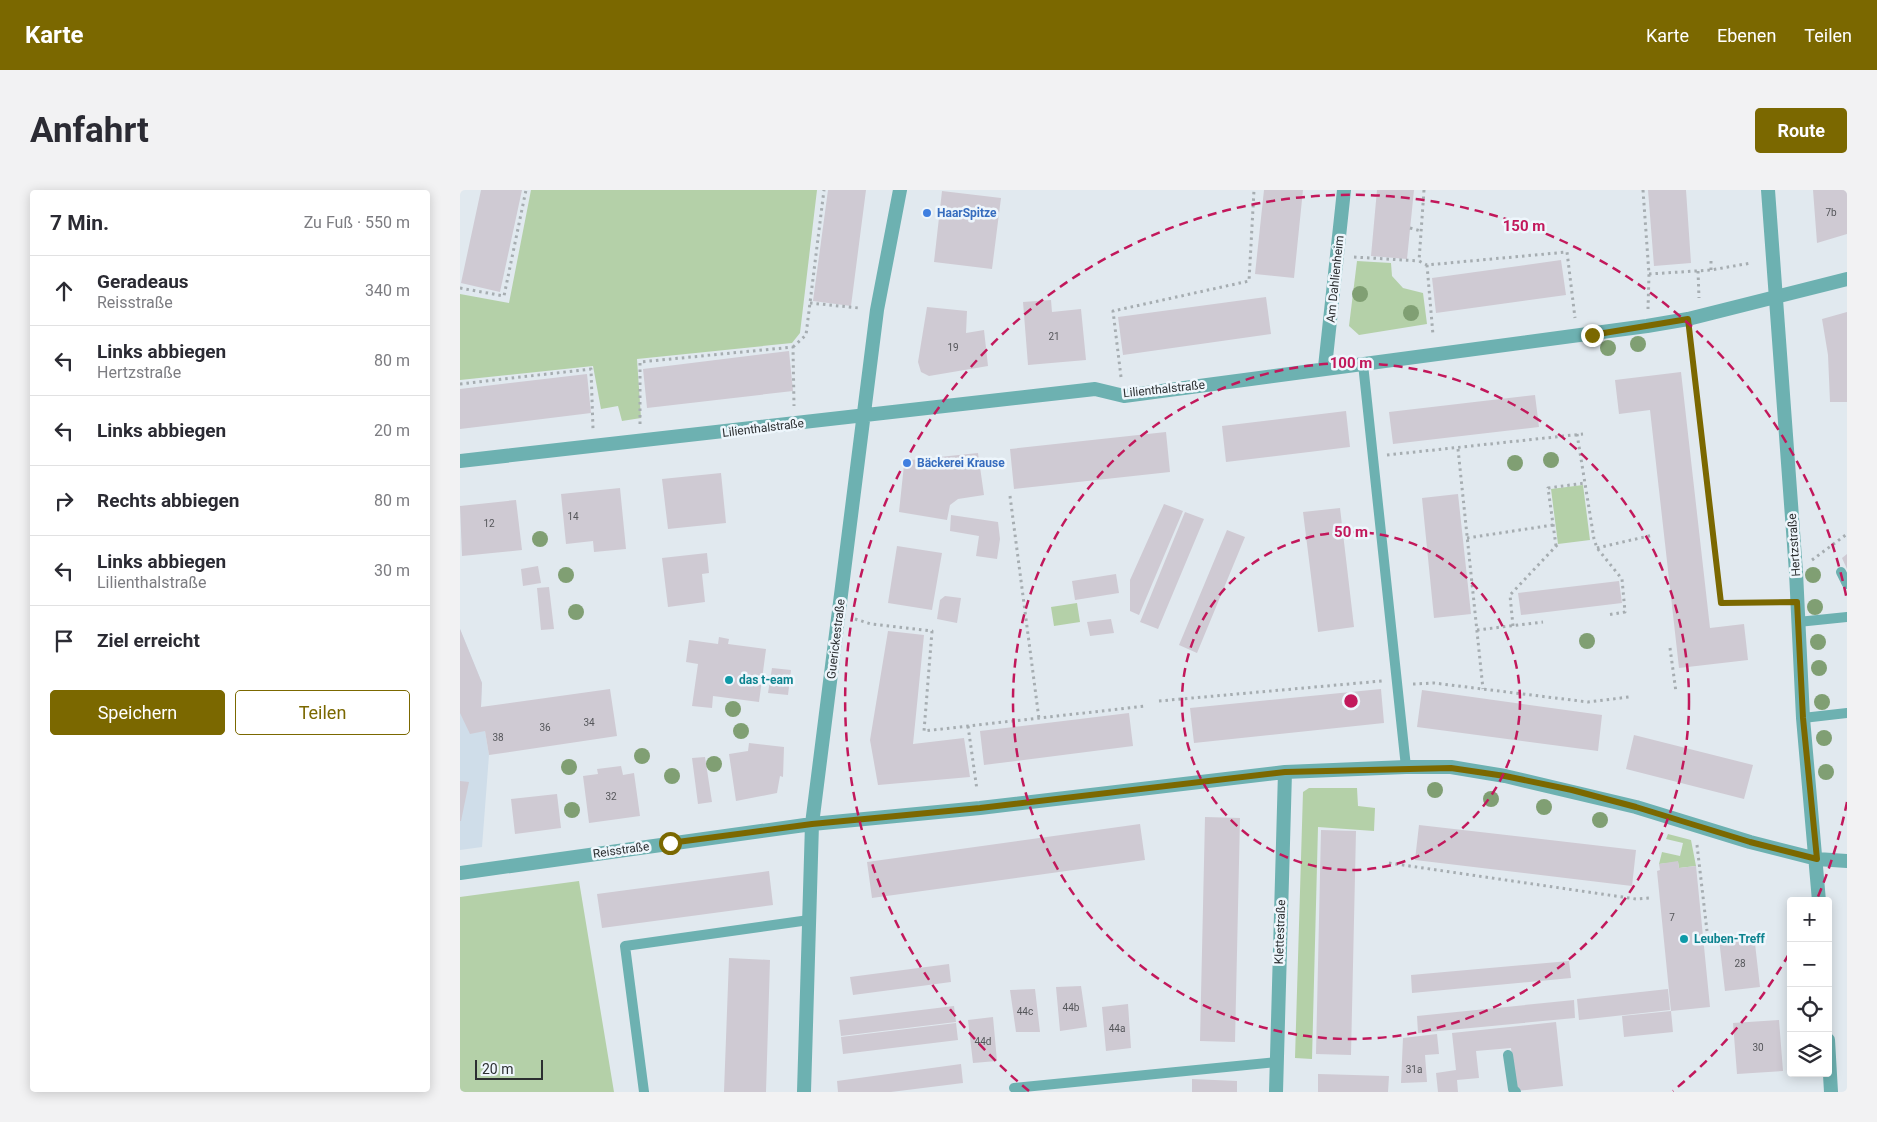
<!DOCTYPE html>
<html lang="de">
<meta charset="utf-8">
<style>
:root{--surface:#fff;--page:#f2f2f3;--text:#2b2b33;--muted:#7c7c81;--line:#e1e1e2;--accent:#7b6800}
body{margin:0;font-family:Roboto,sans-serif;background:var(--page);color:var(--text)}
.controls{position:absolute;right:15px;bottom:15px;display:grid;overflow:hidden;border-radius:5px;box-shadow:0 2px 12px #0003}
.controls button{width:45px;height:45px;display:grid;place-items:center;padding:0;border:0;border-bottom:1px solid var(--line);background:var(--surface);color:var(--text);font:25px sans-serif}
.scale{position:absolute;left:15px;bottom:12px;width:68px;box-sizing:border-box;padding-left:5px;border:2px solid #2c2f31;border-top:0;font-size:14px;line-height:18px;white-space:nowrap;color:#2c2f31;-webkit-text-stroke:4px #eef6fc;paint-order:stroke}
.stop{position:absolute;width:15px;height:15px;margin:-11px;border:4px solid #7b6800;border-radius:50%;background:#fff}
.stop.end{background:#7b6800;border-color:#fff;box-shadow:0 1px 5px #0008}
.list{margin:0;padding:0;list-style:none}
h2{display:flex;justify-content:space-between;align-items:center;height:65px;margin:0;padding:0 20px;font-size:21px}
h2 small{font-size:16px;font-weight:400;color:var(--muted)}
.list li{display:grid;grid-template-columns:32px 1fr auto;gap:15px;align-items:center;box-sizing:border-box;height:70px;padding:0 20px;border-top:1px solid var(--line)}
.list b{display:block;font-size:19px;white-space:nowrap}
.list p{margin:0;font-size:16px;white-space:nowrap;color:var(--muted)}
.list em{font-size:16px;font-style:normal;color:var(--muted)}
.actions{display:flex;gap:10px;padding:15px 20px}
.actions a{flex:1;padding:11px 0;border:1px solid var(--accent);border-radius:5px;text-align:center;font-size:18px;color:var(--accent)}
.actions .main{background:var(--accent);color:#fff}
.icon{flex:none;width:28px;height:28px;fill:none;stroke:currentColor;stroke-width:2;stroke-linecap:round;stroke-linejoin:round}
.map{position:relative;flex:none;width:1387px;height:902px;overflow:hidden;border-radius:5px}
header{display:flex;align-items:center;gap:30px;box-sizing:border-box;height:70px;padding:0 25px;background:var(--accent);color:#fff}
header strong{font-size:24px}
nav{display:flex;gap:28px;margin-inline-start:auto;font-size:18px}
.intro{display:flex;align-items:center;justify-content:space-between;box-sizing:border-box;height:120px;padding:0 30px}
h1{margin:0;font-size:35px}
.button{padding:12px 22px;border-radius:5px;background:var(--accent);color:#fff;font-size:18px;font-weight:700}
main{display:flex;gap:30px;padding:0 30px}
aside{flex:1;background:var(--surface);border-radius:5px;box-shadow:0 2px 12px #0003}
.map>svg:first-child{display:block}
.built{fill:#cfdde9}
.green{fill:#b4d0a8}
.building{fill:#cfcad3}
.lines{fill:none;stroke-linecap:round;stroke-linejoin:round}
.path{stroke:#a6adb1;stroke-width:3;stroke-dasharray:2.5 4;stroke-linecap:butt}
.service{stroke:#6db1b1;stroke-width:10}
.minor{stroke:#6db1b1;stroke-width:14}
.tree{fill:#809f73}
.route{stroke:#7b6800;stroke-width:6}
.ring{fill:none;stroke:#c2185b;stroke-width:2.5;stroke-dasharray:9 6}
.shop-dot{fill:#3f7fe0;stroke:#eef6fc;stroke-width:2}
.culture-dot{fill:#0f9aa8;stroke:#eef6fc;stroke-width:2}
.labels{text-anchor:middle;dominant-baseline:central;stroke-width:5;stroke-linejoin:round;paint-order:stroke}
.number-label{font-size:10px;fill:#55565a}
.shop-label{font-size:12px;font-weight:bold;fill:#366cbe;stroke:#eef6fc;text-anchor:start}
.street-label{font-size:12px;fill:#2c2f31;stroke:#eef6fc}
.culture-label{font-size:12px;font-weight:bold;fill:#0d838f;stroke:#eef6fc;text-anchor:start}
.centre{fill:#c2185b;stroke:#eef6fc;stroke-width:2.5}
.ring-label{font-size:15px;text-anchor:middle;font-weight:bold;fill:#c2185b;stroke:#eef6fc;stroke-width:5;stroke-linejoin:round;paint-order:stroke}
</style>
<header>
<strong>Karte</strong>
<nav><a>Karte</a><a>Ebenen</a><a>Teilen</a></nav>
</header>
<div class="intro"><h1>Anfahrt</h1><a class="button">Route</a></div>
<main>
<aside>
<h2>7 Min.<small>Zu Fuß · 550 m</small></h2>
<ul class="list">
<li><svg class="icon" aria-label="ahead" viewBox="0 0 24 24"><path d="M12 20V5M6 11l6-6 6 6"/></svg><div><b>Geradeaus</b><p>Reisstraße</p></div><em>340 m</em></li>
<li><svg class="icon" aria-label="left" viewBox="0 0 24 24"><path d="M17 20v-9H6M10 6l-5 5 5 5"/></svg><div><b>Links abbiegen</b><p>Hertzstraße</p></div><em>80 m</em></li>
<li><svg class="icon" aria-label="left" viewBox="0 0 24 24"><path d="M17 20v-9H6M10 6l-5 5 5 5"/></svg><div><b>Links abbiegen</b></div><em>20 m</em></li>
<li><svg class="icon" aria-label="right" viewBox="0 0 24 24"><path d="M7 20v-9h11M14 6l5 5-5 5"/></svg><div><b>Rechts abbiegen</b></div><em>80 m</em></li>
<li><svg class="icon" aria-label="left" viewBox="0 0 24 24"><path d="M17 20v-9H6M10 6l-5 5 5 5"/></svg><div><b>Links abbiegen</b><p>Lilienthalstraße</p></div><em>30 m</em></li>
<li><svg class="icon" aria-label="arrive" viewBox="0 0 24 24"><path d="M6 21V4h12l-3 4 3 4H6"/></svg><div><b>Ziel erreicht</b></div></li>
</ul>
<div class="actions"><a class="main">Speichern</a><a>Teilen</a></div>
</aside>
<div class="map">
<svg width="1387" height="902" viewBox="0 0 1387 902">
<rect width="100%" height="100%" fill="#e1e9ef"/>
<!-- built -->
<path class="built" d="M0,439L22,493L21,517L29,565L22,657L0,660Z"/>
<!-- green -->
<path class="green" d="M71,0H357L340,143L332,153L177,169L181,228L162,231L158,216L141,219L133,176L0,190V104L49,113Z
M897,71L931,73L932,86L943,98L963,103L967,134L899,145L889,136Z
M1123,295L1130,350L1098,354L1091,299Z
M617,413L620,432L594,436L591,417Z
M849,598H897L898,616L915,618L914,641L858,637L852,869L835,868L843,602Z
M1208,644L1231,650L1236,676L1219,678L1218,672L1199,674L1202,662L1220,666L1223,653L1206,649Z
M119,691L154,902H0V707Z"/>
<!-- building -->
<path class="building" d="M21,0H62L40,102L1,93Z
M368,0H406L391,116L353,111Z
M804,0H843L834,88L795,84Z
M917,0H954L947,69L911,66Z
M1188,0H1226L1231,73L1194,76Z
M1353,0H1387V44L1357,53Z
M482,1L541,8L532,79L474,72Z
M1101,70L1106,105L976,123L972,88Z
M806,107L811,144L663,165L658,127Z
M591,110L592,122L621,119L626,170L568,175L563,112Z
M467,117L507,121L506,143L524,140L528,176L469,186L461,182L458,172Z
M1387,122V212H1370L1368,165L1362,129Z
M329,161L333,201L187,218L183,179Z
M1221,182L1250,438L1284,434L1288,470L1219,478L1190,220L1159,224L1155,190Z
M127,184L131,223L0,239V199Z
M1075,205L1079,237L933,254L929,222Z
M886,221L890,257L766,272L762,236Z
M706,242L710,282L554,299L550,259Z
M518,263L524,305L498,309L490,315L487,330L439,322L444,275L451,270Z
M261,283L266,333L208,339L202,289Z
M160,298L166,359L134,362L133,351L106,354L101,304Z
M998,304L1011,424L974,428L962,308Z
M56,310L62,360L2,366L0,316Z
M704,314L723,321L679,425L670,421V390Z
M880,318L894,437L858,442L843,322Z
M725,322L744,329L698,439L680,432Z
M491,325L538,332L540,349L537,369L516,366L519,346L490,341Z
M767,340L785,347L737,463L719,455Z
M437,356L482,363L472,420L428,413Z
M247,363L249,383L242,384L245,412L208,417L202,368Z
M1387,364V379L1382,368Z
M78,376L81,393L63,396L61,379Z
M656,384L659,403L615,410L612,391Z
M1159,391L1162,413L1061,425L1058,403Z
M89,397L94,439L81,440L77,398Z
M485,406L501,408L497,433L477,429L480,410Z
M651,429L654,443L630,446L627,432Z
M0,439L22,493L21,517L150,499L157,546L29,565L25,541L10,544L0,523Z
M428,441L464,445L453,554L504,548L510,587L418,595L410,550Z
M259,447L269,449L268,454L306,459L299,512L253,506L252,518L232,516L238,474L226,472L229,450L258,454Z
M312,478L331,480L328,505L308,503Z
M921,499L924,533L734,553L730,518Z
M962,500L1142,525L1138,561L957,537Z
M669,523L673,556L524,575L520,541Z
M1174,545L1293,575L1284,609L1166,579Z
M289,553L324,557L323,587L320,586L317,603L276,611L269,564L288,561Z
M245,567L252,612L238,614L232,568Z
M161,576L163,585L174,583L180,626L129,633L123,586L138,584L137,579Z
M0,591L9,592L1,631H0Z
M97,604L101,638L55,644L51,609Z
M745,627L780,628L775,852L740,851Z
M680,634L685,670L412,708L407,672Z
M959,635L1176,660L1172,696L955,670Z
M861,640L896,641L891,865L856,864Z
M1218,671L1219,678L1236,676L1250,817L1211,821L1197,681L1200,680L1199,674Z
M309,681L313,715L142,738L137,704Z
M1294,745L1300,797L1265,801L1259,749Z
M269,768L310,770L306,902H264Z
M1109,771L1111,788L952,803L951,785Z
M489,774L491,792L393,805L390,787Z
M621,796L627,837L600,841L596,797Z
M575,799L580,842H556L550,800Z
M1208,799L1210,820L1119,830L1117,809Z
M1114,810L1115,828L958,843L957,826Z
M668,814L671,858L646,861L642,817Z
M494,816L496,832L381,846L379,830Z
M1211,821L1213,842L1164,847L1162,826Z
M533,827L537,871L513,873L508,830Z
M1319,830L1323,881L1277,884L1273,833Z
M1096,832L1103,896L1056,901L1051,858L1016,861L1019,888L997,890L998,902H978L976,883L996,880L992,843Z
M496,833L498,850L383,864L381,847Z
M977,844L979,864L965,865L967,892L941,893L943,848Z
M501,874L503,893L431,902H378L377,891Z
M858,884L929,886L928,902H858Z
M732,889L777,891V902H732Z"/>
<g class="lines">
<!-- path -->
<path class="path" d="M964,0L959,71L967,75L1107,62L1115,128
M1183,0L1189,84L1188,119
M950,38L961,41
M894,67L959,71
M1251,71V80
M967,75L973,145
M1238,81L1239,108
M1189,84L1251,80L1291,73
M0,98L44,106L66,0
M350,113L399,118
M1230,147L1261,413H1321
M333,157L346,145L364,0
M661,187L653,121L789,91L794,0
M0,194L131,179L133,239
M180,234V172L333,157L334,216
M1117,244L1134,349L1137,358L1162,389L1165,422L1147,425
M998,259L1023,499
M927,265L1123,244
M550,306L579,529
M1007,348L1093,335
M1096,356L1088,298L1125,293
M1137,358L1193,345
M1352,370L1387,344
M395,429L411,434L472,441L464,541L686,516
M1053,436L1050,405L1098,354
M1017,440L1083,432
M1210,458L1216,502
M953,494L974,493L1128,512L1169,507
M699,511L922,491
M508,536L517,600
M1237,655L1247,741
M929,673L1176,709L1189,708"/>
<!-- service -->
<path class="service" d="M903,174L946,577
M1381,382L1387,394
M1338,432L1387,427
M1343,528L1387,523
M1048,865L1053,899L1056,902
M554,898L817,872
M184,902L165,756L349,730"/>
<!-- minor -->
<path class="minor" d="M1308,0L1336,382L1343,528L1359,711
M865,177L884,0
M0,271L635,199L664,206L1187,136L1228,129L1387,89
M0,683L352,634L520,618L825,582L946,577H991L1045,586L1176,617L1290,652L1357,669L1387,671
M1368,850L1371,902
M344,902L352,634L417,120L440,0
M816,902L825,582"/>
</g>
<!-- trees -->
<g class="tree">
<circle cx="900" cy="104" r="8"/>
<circle cx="951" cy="123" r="8"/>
<circle cx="1178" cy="154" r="8"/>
<circle cx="1148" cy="158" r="8"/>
<circle cx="1091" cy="270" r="8"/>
<circle cx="1055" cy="273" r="8"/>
<circle cx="80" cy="349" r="8"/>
<circle cx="106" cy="385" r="8"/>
<circle cx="1353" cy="385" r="8"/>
<circle cx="1355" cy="417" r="8"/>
<circle cx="116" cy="422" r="8"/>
<circle cx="1127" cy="451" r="8"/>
<circle cx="1358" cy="452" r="8"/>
<circle cx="1359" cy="478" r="8"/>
<circle cx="1362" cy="512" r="8"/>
<circle cx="273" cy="519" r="8"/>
<circle cx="281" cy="541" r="8"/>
<circle cx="1364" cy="548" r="8"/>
<circle cx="182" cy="566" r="8"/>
<circle cx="254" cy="574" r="8"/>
<circle cx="109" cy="577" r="8"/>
<circle cx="1366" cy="582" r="8"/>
<circle cx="212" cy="586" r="8"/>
<circle cx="975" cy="600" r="8"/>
<circle cx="1031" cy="609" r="8"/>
<circle cx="1084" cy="617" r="8"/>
<circle cx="112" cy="620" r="8"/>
<circle cx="1140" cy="630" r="8"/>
</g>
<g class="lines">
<!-- route -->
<path class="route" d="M210,653L352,634L520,618L825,582L991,578L1045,586L1112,600L1176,617L1290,652L1357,669L1343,528L1337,412L1261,413L1228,129L1132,145"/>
</g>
<!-- distance rings -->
<g class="ring">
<circle cx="891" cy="511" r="169"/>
<circle cx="891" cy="511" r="338"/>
<path d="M1387 612A506 506 0 0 1 1357 709M1329 764A506 506 0 0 1 1213 901M569 901A506 506 0 1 1 1387 410"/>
</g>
<!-- markers -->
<g class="shop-dot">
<circle cx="467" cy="23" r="5"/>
<circle cx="447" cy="273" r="5"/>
</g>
<g class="culture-dot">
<circle cx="269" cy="490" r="5"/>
<circle cx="1224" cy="749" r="5"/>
</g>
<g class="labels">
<!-- number labels -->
<g class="number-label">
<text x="1371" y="22">7b</text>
<text x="594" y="146">21</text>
<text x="493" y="157">19</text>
<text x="113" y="326">14</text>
<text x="29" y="333">12</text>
<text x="129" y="532">34</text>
<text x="85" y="537">36</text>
<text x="38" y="547">38</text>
<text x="151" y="606">32</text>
<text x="1212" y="727">7</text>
<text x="1280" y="773">28</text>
<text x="611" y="817">44b</text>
<text x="565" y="821">44c</text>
<text x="657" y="838">44a</text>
<text x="523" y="851">44d</text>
<text x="1298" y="857">30</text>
<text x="954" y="879">31a</text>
</g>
<!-- shop labels -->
<g class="shop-label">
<text x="477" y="23">HaarSpitze</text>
<text x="457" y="273">Bäckerei Krause</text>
</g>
<!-- street labels -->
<g class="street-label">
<text transform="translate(875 89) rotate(-84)">Am Dahlienheim</text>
<text transform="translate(704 199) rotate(-6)">Lilienthalstraße</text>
<text transform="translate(303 238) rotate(-7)">Lilienthalstraße</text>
<text transform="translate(1334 355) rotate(-94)">Hertzstraße</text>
<text transform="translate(376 449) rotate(-83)">Guerickestraße</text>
<text transform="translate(161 660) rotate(-8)">Reisstraße</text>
<text transform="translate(820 742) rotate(-88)">Klettestraße</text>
</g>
<!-- culture labels -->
<g class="culture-label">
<text x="279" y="490">das t-eam</text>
<text x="1234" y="749">Leuben-Treff</text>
</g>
</g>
<circle cx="891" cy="511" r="8" class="centre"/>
<g class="ring-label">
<text x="1064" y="41">150 m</text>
<text x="891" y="178">100 m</text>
<text x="891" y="347">50 m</text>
</g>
</svg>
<div class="controls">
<button>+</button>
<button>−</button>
<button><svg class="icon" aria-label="locate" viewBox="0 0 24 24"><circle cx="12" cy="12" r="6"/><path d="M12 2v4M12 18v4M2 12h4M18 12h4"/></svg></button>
<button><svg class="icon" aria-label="layers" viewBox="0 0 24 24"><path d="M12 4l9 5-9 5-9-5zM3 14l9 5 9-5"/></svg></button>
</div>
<div class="scale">20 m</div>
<div class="stop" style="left:210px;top:653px"></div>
<div class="stop end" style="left:1132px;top:145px"></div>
</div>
</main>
